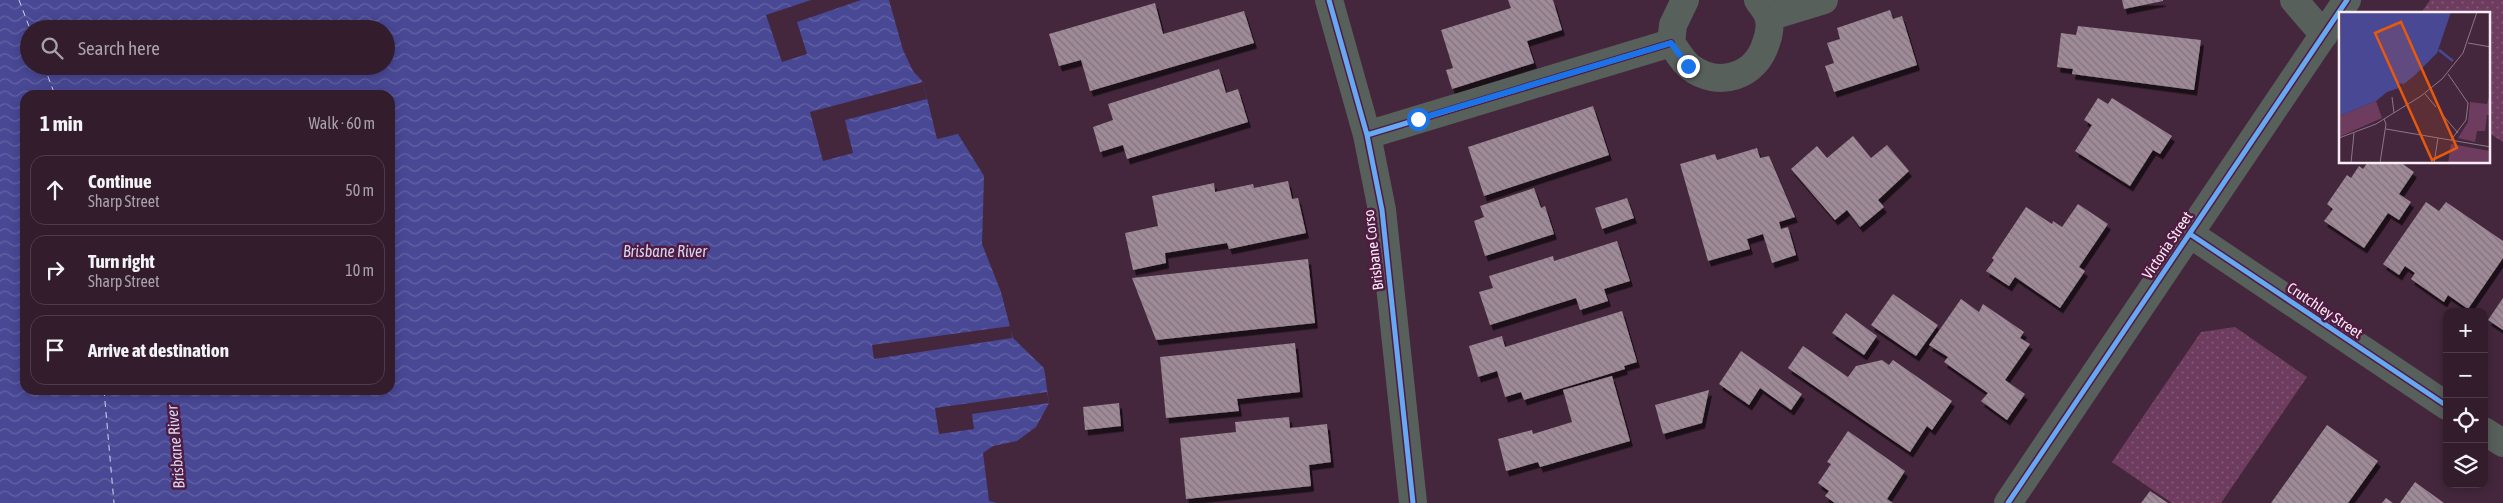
<!DOCTYPE html>
<meta charset="utf-8">
<style>
:root{--surface:#331d2d;--page:#3b2635;--text:#f1f3f6;--muted:#a9a2aa;--line:#4e3b49}
body{margin:0;font-family:"Asap Condensed",sans-serif;background:var(--page);color:var(--text)}
.controls{position:absolute;right:15px;bottom:15px;display:grid;overflow:hidden;border-radius:10px;box-shadow:0 2px 12px #0003}
.controls button{width:45px;height:45px;display:grid;place-items:center;padding:0;border:0;border-bottom:1px solid var(--line);background:var(--surface);color:var(--text);font:25px sans-serif}
.stop{position:absolute;width:15px;height:15px;margin:-11px;border:4px solid #1a73e8;border-radius:50%;background:#fff}
.stop.end{background:#1a73e8;border-color:#fff;box-shadow:0 1px 5px #0008}
.list{margin:0;padding:0;list-style:none}
h2{display:flex;justify-content:space-between;align-items:center;height:65px;margin:0;padding:0 20px;font-size:21px}
h2 small{font-size:16px;font-weight:400;color:var(--muted)}
.list li{display:grid;grid-template-columns:32px 1fr auto;gap:15px;align-items:center;box-sizing:border-box;height:70px;margin:0 10px 10px;padding:0 10px;border:1px solid var(--line);border-radius:15px}
.list b{display:block;font-size:19px;white-space:nowrap}
.list p{margin:0;font-size:16px;white-space:nowrap;color:var(--muted)}
.list em{font-size:16px;font-style:normal;color:var(--muted)}
.icon{flex:none;width:28px;height:28px;fill:none;stroke:currentColor;stroke-width:2;stroke-linecap:round;stroke-linejoin:round}
.map{position:relative;flex:none;width:2503px;height:503px;overflow:hidden}
.search{position:absolute;background:var(--surface);box-shadow:0 2px 12px #0003;left:20px;top:20px;width:375px;height:55px;display:flex;align-items:center;gap:12px;box-sizing:border-box;padding:0 18px;border-radius:28px;color:var(--muted);font-size:19px}
.panel{position:absolute;background:var(--surface);box-shadow:0 2px 12px #0003;left:20px;top:90px;width:375px;height:305px;border-radius:15px}
.map>svg:first-child{display:block}
.park{fill:url(#park-dots)}
.water{fill:url(#water-waves);fill-rule:evenodd}
.pier{fill:#44273c}
.lines{fill:none;stroke-linecap:round;stroke-linejoin:round}
.ferry{stroke:#d4d7ef;stroke-width:1;stroke-dasharray:6 5;stroke-linecap:butt}
.building{fill:url(#building-back-hatch);filter:url(#shadow)}
.minor{stroke:#58605c;stroke-width:28}
.cycleway-casing{stroke:#501b42;stroke-width:8}
.cycleway{stroke:#66a8f1;stroke-width:5}
.route{stroke:#1a73e8;stroke-width:6}
.labels{text-anchor:middle;dominant-baseline:central;stroke-width:5;stroke-linejoin:round;paint-order:stroke}
.street-label{font-size:15px;fill:#fbedf6;stroke:#501b42}
.water-label{font-size:16px;font-style:italic;fill:#d4d7ef;stroke:#501b42}
.inset-river{fill:none;stroke:#494895;stroke-width:2.5}
.inset-road{fill:none;stroke:#8d7686;stroke-width:1}
.view{fill:#e8590c;fill-opacity:0.15;stroke:#e8590c;stroke-width:2.5}
.inset-edge{fill:none;stroke:#fbedf6;stroke-width:2.5}
</style>
<div class="map">
<svg width="2503" height="503" viewBox="0 0 2503 503">
<defs>
<pattern id="park-dots" width="8" height="8" patternUnits="userSpaceOnUse" patternTransform="scale(1.25)"><rect width="8" height="8" fill="#6e3c5f"/><path d="M2 2h.1M6 6h.1" fill="none" stroke="#845877" stroke-width="1.8" stroke-linecap="round"/></pattern>
<pattern id="water-waves" width="16" height="10" patternUnits="userSpaceOnUse" patternTransform="scale(1.25)"><rect width="16" height="10" fill="#494895"/><path d="M0 5q4-4 8 0t8 0" fill="none" stroke="#6463a4"/></pattern>
<pattern id="building-back-hatch" width="6" height="6" patternUnits="userSpaceOnUse" patternTransform="scale(1.25)"><rect width="6" height="6" fill="#9f8a98"/><path d="M-1 5l2 2M0 0l6 6M5-1l2 2" fill="none" stroke="#82737d"/></pattern>
<filter id="shadow"><feDropShadow dx="3" dy="5.5" stdDeviation="0" flood-color="#0009"/></filter>
</defs>
<rect width="100%" height="100%" fill="#44273c"/>
<!-- park -->
<path class="park" d="M2430,0H2503V142L2489,133V14H2420Z
M2235,327L2307,377L2221,503H2172L2112,462L2201,332Z"/>
<!-- water -->
<path class="water" d="M0,0H889L903,50L913,71L923,82L937,139L958,134L984,176L982,244L1001,292L1013,338L1044,368L1049,403L1036,427L1017,441L993,446L983,453L989,501L997,503H0ZM29,29H386V66H29ZM25,95H390V390H25Z"/>
<!-- pier -->
<path class="pier" d="M811,0H861L797,22L807,54L782,62L766,15Z
M923,82L927,99L845,120L853,153L823,161L810,112Z
M1011,326L1012,338L874,359L872,345Z
M1047,392L1049,403L972,414L974,429L939,434L935,408Z"/>
<g class="lines">
<!-- ferry -->
<path class="ferry" d="M19,0L30,29
M44,66L55,95
M104,390L114,503"/>
</g>
<!-- building -->
<path class="building" d="M1508,0H1553L1562,30L1527,41L1534,63L1452,89L1446,70L1453,68L1441,30L1511,8Z
M2122,0H2163V1L2124,9Z
M1155,3L1163,34L1244,11L1254,43L1090,91L1081,60L1059,66L1049,34Z
M1890,10L1893,19L1902,16L1917,65L1834,92L1825,66L1834,63L1827,43L1840,39L1837,28Z
M2078,26L2201,40L2194,90L2072,74L2073,69L2057,67L2061,33L2076,35Z
M1219,69L1226,93L1238,89L1248,122L1127,159L1123,145L1100,152L1093,127L1113,120L1108,104Z
M2098,98L2108,104L2112,98L2172,136L2160,154L2153,150L2130,186L2075,151L2092,125L2084,120Z
M1593,106L1609,155L1484,196L1468,147Z
M1853,136L1871,158L1887,145L1909,171L1878,200L1884,207L1860,227L1847,210L1835,220L1791,169L1817,146L1827,158Z
M1757,148L1760,158L1769,156L1795,217L1779,222L1781,229L1788,227L1796,255L1772,263L1763,234L1747,239L1750,249L1708,261L1680,164L1715,154L1717,160Z
M2368,162H2400L2414,172L2399,194L2411,202L2399,220L2388,213L2364,248L2324,221L2333,209L2327,204L2347,175L2351,178L2359,166L2363,169Z
M1288,181L1292,199L1298,198L1306,233L1229,249L1227,243L1165,253L1166,263L1133,270L1125,233L1158,226L1152,196L1214,183L1215,192L1253,184L1254,188Z
M1534,188L1541,208L1545,206L1554,234L1485,256L1474,221L1484,217L1480,206Z
M1627,198L1634,218L1602,229L1595,208Z
M2426,202L2439,211L2446,202L2503,241V258L2468,309L2448,295L2444,302L2411,279L2415,273L2405,266L2399,275L2383,264Z
M2078,204L2108,224L2079,267L2085,271L2060,308L2015,277L2009,286L1986,271L1994,260L1992,258L2026,207L2052,224L2053,221L2062,227Z
M1617,241L1630,281L1604,289L1608,301L1580,310L1576,298L1490,325L1479,292L1493,288L1489,276L1553,256L1554,261Z
M1308,259L1315,323L1156,340L1132,278Z
M1893,294L1938,325L1916,356L1871,325Z
M2503,298V330L2488,320Z
M1961,299L1979,312L1983,304L2024,332L2020,338L2030,344L2005,380L2025,394L2007,420L1981,401L1988,393L1944,362L1948,357L1929,345Z
M1622,311L1637,362L1624,366L1625,369L1524,400L1521,392L1505,397L1497,371L1478,377L1469,346L1502,336L1505,347Z
M1846,313L1877,336L1864,355L1832,333Z
M1295,343L1300,392L1237,399L1239,411L1166,418L1160,357Z
M1803,346L1848,377L1856,366L1882,360L1889,365L1893,360L1952,401L1932,430L1927,426L1910,452L1788,368Z
M1741,351L1802,394L1791,410L1760,388L1749,405L1719,384Z
M1612,376L1630,441L1540,467L1538,462L1506,471L1498,439L1532,430L1533,434L1572,422L1563,390Z
M1709,390L1702,423L1663,434L1655,405Z
M1119,403L1121,426L1085,430L1083,407Z
M1289,417L1290,428L1327,424L1331,462L1309,465L1311,486L1186,499L1180,438L1236,432L1235,422Z
M2327,425L2378,461L2348,503H2271Z
M1848,431L1905,471L1887,499L1893,503H1835L1825,496L1829,491L1818,483L1831,464L1827,462Z
M2415,482L2444,503H2400Z
M2150,491L2168,503H2141Z
M2386,498L2393,503H2382Z"/>
<g class="lines">
<!-- minor -->
<path class="minor" d="M1329,0L1367,135L1382,210L1413,503
M1685,0L1673,25L1671,43C1677,51 1682,61 1690,67C1719,89 1756,76 1766,43C1769,36 1771,23 1768,16C1766,10 1761,5 1758,0
M2294,0L2324,35
M1769,17L1824,0
M1367,135L1671,43
M2190,234L2447,406
M2484,431L2503,443
M2008,503L2347,0"/>
<defs>
<path id="cycleway" d="M1329,0L1367,135L1382,210L1413,503
M1367,135L1671,43
M2190,234L2447,406
M2008,503L2347,0"/>
</defs>
<!-- cycleway casing -->
<use href="#cycleway" class="cycleway-casing"/>
<!-- cycleway -->
<use href="#cycleway" class="cycleway"/>
</g>
<g class="lines">
<!-- route -->
<path class="route" d="M1418,119L1671,43L1688,66"/>
</g>
<g class="labels">
<!-- street labels -->
<g class="street-label">
<text transform="translate(2167 245) rotate(-56)">Victoria Street</text>
<text transform="translate(1373 250) rotate(-97)">Brisbane Corso</text>
<text transform="translate(2325 310) rotate(34)">Crutchley Street</text>
</g>
<!-- water labels -->
<g class="water-label">
<text x="665" y="251">Brisbane River</text>
<text transform="translate(175 447) rotate(-95)">Brisbane River</text>
</g>
</g>
<!-- overview -->
<g transform="translate(2339 12)">
<rect width="151" height="151" fill="#44273c"/>
<path d="M151,81V103H148L146,119H138L136,130L119,126L129,110L131,90L148,92ZM37,89L43,106L0,125V104ZM112,132L151,139V151H109Z" fill="#6e3c5f"/>
<path d="M2,0H112L98,41L75,64L65,72L59,71L60,76L48,80L37,89L0,104Z" fill="#494895"/>
<path class="inset-river" d="M100,38L114,49M0,45L55,18L69,0"/>
<path class="inset-road" d="M129,31L152,35M109,62L129,91L127,108L112,128M86,82L97,95M53,85L55,101M101,100L119,121M47,117L152,135M0,126L37,112L82,84L103,67L124,41L138,0M12,151L15,121M41,151L47,112L45,107M95,151L99,126"/>
<path class="view" d="M62,10L118,136L93,148L36,21Z"/>
<rect width="151" height="151" class="inset-edge"/>
</g>
</svg>
<div class="controls">
<button>+</button>
<button>−</button>
<button><svg class="icon" aria-label="locate" viewBox="0 0 24 24"><circle cx="12" cy="12" r="6"/><path d="M12 2v4M12 18v4M2 12h4M18 12h4"/></svg></button>
<button><svg class="icon" aria-label="layers" viewBox="0 0 24 24"><path d="M12 4l9 5-9 5-9-5zM3 14l9 5 9-5"/></svg></button>
</div>
<div class="stop" style="left:1418px;top:119px"></div>
<div class="stop end" style="left:1688px;top:66px"></div>
<div class="search"><svg class="icon" aria-label="search" viewBox="0 0 24 24"><circle cx="10" cy="10" r="6"/><path d="M15 15l6 6"/></svg>Search here</div>
<section class="panel">
<h2>1 min<small>Walk · 60 m</small></h2>
<ul class="list">
<li><svg class="icon" aria-label="ahead" viewBox="0 0 24 24"><path d="M12 20V5M6 11l6-6 6 6"/></svg><div><b>Continue</b><p>Sharp Street</p></div><em>50 m</em></li>
<li><svg class="icon" aria-label="right" viewBox="0 0 24 24"><path d="M7 20v-9h11M14 6l5 5-5 5"/></svg><div><b>Turn right</b><p>Sharp Street</p></div><em>10 m</em></li>
<li><svg class="icon" aria-label="arrive" viewBox="0 0 24 24"><path d="M6 21V4h12l-3 4 3 4H6"/></svg><div><b>Arrive at destination</b></div></li>
</ul>
</section>
</div>
